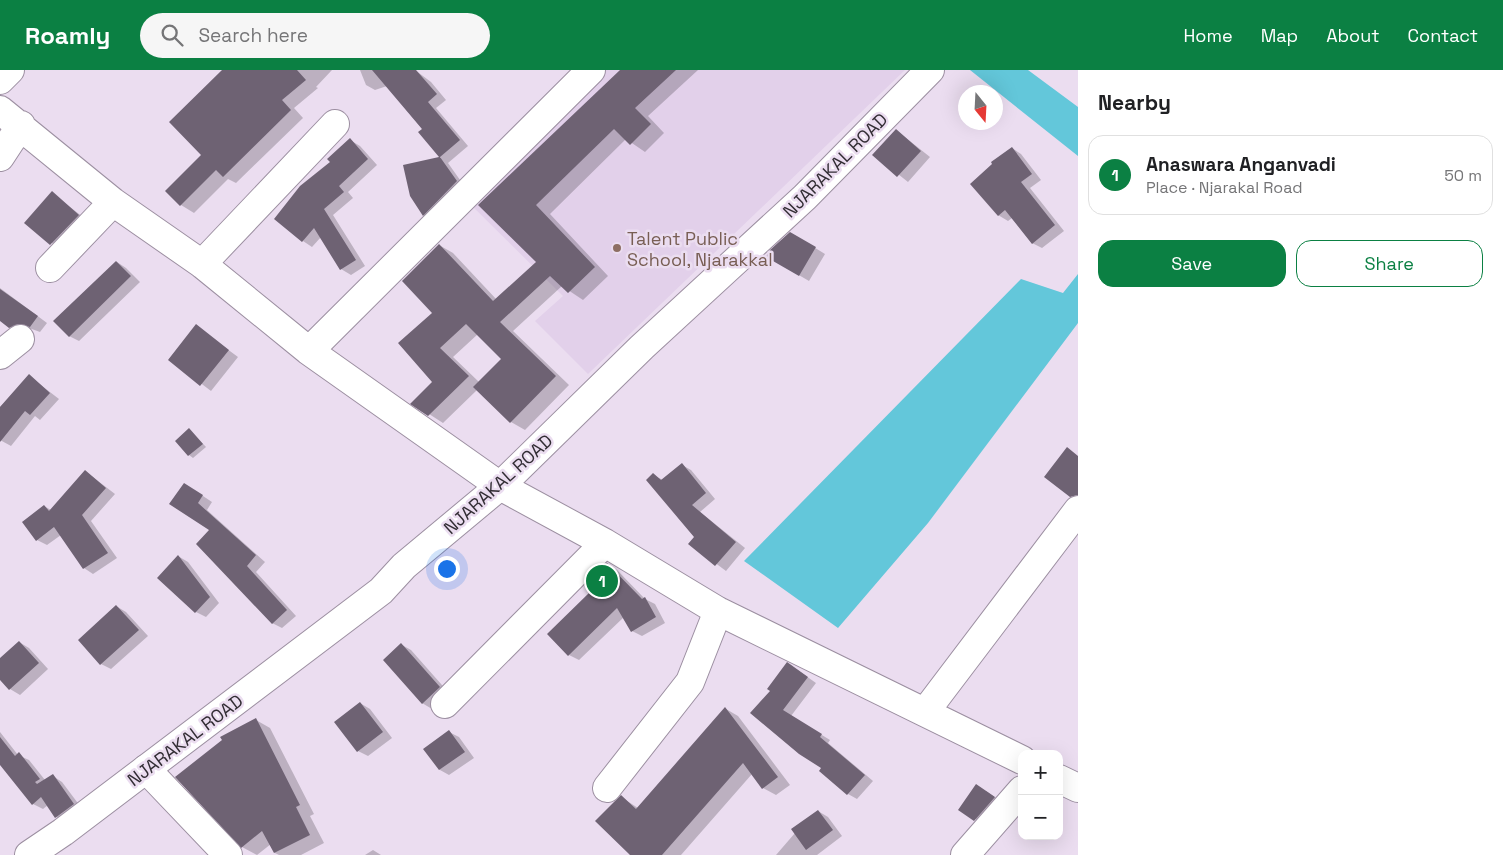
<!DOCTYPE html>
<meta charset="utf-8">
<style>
:root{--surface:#fff;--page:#f6f6f6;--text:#202124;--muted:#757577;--line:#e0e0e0;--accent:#0b8043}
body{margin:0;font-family:"Space Grotesk",sans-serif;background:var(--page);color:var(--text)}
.controls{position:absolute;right:15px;bottom:15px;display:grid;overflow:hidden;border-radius:10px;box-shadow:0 5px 20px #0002}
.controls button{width:45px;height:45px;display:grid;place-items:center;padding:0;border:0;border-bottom:1px solid var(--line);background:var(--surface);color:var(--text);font:25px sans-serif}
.compass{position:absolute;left:958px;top:15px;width:45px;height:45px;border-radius:50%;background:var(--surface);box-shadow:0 5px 20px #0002;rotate:162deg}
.you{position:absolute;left:446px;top:498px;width:18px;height:18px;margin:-12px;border:4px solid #fff;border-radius:50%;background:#1a73e8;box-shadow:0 0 0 8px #1a73e833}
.badge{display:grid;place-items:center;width:32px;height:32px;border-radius:50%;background:var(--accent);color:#fff;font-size:16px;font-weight:700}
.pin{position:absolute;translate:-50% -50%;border:2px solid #fff;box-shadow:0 1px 5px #0006}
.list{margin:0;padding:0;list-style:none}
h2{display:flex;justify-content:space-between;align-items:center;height:65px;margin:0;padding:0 20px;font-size:21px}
h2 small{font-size:16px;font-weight:400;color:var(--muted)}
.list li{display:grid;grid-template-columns:32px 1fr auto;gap:15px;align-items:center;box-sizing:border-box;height:80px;margin:0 10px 10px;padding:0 10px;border:1px solid var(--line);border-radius:15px}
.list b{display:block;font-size:19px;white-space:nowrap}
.list p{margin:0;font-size:16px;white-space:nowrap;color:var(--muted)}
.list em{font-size:16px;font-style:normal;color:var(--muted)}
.actions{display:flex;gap:10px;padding:15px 20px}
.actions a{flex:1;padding:11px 0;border:1px solid var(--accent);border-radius:15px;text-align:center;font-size:18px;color:var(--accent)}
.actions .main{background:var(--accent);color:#fff}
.icon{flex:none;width:28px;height:28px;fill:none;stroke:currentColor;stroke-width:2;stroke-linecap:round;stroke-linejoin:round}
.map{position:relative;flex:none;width:1078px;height:785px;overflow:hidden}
header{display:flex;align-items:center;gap:30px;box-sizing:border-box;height:70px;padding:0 25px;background:var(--accent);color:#fff}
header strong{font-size:24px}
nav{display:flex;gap:28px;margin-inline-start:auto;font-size:18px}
.search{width:350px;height:45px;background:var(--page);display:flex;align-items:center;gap:12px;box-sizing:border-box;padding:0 18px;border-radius:28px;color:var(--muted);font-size:19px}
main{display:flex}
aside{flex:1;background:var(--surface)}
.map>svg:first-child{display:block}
.built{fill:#e2d0ea}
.water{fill:#63c7da}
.shadow{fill:#0003;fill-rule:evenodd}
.building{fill:#6e6273}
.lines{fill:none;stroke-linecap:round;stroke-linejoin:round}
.minor-casing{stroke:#9c8fa1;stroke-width:30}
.major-casing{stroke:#9c8fa1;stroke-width:30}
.minor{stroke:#fff;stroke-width:28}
.major{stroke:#fff;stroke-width:28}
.education-dot{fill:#8d6e63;stroke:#ebddf0;stroke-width:2}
.labels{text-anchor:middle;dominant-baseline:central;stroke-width:5;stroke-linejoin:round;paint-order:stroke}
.street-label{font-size:18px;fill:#322d34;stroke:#ebddf0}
.education-label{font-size:18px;fill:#785e54;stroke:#ebddf0;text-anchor:start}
</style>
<header>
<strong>Roamly</strong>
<div class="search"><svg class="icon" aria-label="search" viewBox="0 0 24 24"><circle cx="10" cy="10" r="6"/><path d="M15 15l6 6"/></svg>Search here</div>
<nav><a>Home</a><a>Map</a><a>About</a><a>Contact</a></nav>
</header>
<main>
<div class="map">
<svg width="1078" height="785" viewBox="0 0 1078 785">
<rect width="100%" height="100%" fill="#ebddf0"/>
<!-- built -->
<path class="built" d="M593,0H905L588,304L535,251L563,226L466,130Z"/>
<!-- water -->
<path class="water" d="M970,0H1028L1078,37V86Z
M1078,204V253L928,453L838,558L744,491L1021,209L1063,223Z"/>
<!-- shadow -->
<path class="shadow" d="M224,0H332L316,17L318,18L294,38L303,48L236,113L228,109L194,143L181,135L167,121L203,85Z
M360,0H415L431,12L446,30L436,38L468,76L448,93L465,117L433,150L424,145L404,96L441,88L420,63L423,60L387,16L375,20L366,15Z
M622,0H698L648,46L664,63L645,82L626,69L550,144L608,206L583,230L562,216L513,261L569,315L525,360L511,352L477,320L443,353L412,333L434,312V243L439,175L453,183L497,230L538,192L479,135ZM478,264L503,289L479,312L453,287Z
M896,60L930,87L908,112L874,85Z
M350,70L360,76L377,95L348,122L353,128L333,145L365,196L351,205L341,199L321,167L312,177L303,171L332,93Z
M1012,78L1021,84L1041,110L1030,118L1064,161L1042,178L1032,173L1012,148L1008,151L998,145Z
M52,123L88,151L61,180L26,153Z
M791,163L825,184L809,211L768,187Z
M117,192L126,198L140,212L79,271L69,266Z
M0,218L47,253L40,262L29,258L20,263L0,250Z
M196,256L238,287L211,321L169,289Z
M29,306L59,329L40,350L35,346L11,376L0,370V337Z
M190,360L206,377L193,388L189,385Z
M682,395L691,400L715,429L700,442L745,478L726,501L690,474L696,467L653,405L663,410Z
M85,401L115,424L91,451L117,488L93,504L84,498L61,465L47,475L37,470L44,436L51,440Z
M194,420L212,432L207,440L265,492L256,502L296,546L282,558L272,553L211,460L171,434Z
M178,486L188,492L219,533L206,547L196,542L158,508Z
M608,494L617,500L645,529L655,534L665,553L642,566L632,561L624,547L579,590L569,585L592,522Z
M116,536L126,542L148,566L111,599L101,594Z
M19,572L29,578L48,599L20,625L10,619L0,608V590Z
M402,575L411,580L449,623L432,639L422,633Z
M796,599L816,613L791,646L830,670L828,673L873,711L857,729L848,724L823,698L799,683L771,621Z
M360,633L370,639L392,668L368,686L358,681Z
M726,639L738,646L790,715L776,725L763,718L752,704L681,785H630L621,727L638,738Z
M256,650L270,658L314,744L310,746L324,773L301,785H279L275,783L271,774L257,785L242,777L224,671Z
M0,662L18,685L29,690L45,710L53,706L62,712L83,740L66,753L56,747L48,735L43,739L33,734L0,693Z
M449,662L459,667L474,688L449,705L440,700L425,680Z
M986,721L1004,734L985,755L975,749Z
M818,741L828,747L842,766L817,785H776L795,763Z
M373,780L381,785H365Z"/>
<!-- building -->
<path class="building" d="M222,0H297L306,10L282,30L291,40L223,107L216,100L180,136L165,121L201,85L169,52Z
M372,0H416L437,24L428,32L460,70L440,87L457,111L423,146L410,126L403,95L439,87L418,62L422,59Z
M620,0H676L635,38L651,54L630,75L614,59L536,135L595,197L568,223L550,206L500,252L556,306L510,353L473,317L501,289L466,254L440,278L469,306L428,346L410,334L432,312L398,273L432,243L402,211L439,174L493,231L536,192L478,135Z
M896,59L921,81L897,107L872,85Z
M350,68L368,89L339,116L344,122L324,139L356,190L340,200L314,158L302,172L274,149L300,116L330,92L327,89Z
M1012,77L1032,104L1021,112L1055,155L1032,174L1005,140L998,146L970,114L992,94L991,92Z
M52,121L79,145L50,175L24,153Z
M790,162L816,177L799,206L766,187L770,180Z
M116,191L131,206L69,267L53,251Z
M0,219L38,246L30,257L18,254L9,258L0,251Z
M196,254L229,280L200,316L168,290Z
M29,304L50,323L30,345L25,341L0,372V337Z
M189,358L203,374L188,386L175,371Z
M1067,377L1078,386V425L1070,427L1044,407Z
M682,393L706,423L692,435L736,472L715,496L688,474L694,467L646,410L653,403L661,410Z
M85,400L106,418L82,445L108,483L83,499L54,457L36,471L22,452L44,435L49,441Z
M184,413L203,425L198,433L256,485L247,496L287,540L272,554L196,474L209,460L169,434Z
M178,485L210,527L195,543L157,508Z
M607,493L642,529L645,527L656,547L631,562L617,538L568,586L547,564L590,522L585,516Z
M116,535L139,560L100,595L78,570Z
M19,571L39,593L9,620L0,610V588Z
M401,573L440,617L422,634L383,590Z
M787,592L808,607L783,640L822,664L820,667L865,705L847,725L819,701L821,698L799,684L750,643L770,621L767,619Z
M360,632L383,662L357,682L334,652Z
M725,637L778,707L762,719L743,693L662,785H630L595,751L621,725L636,739Z
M256,648L300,735L296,737L310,765L274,783L262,761L241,778L175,707L222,670L220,667Z
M449,660L465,682L439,700L423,679Z
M0,667L15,686L19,682L40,709L35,712L37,714L53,704L74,734L55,748L41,727L32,735L0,695Z
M976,714L995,727L974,751L958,740Z
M818,740L833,760L806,780L791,759Z"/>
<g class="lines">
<defs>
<path id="minor" d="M0,10L10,0
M0,40L113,132L202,194L309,281L500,416L605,473L718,541L1022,690
M0,87L21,55
M202,194L335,54
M50,198L113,132
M309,281L591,0
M0,285L20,269
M445,634L605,473
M925,642L1078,440
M146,699L228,785
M1059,709L1078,718
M607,718L690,612L718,541
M965,785L1022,720"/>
<path id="major" d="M29,785L63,762L381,521L404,496L500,416L642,277L805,127L930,0"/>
</defs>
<!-- minor casing -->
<use href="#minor" class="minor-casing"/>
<!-- major casing -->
<use href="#major" class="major-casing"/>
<!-- minor -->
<use href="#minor" class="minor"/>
<!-- major -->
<use href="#major" class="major"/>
</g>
<!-- markers -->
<circle class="education-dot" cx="617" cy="178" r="5"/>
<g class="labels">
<!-- street labels -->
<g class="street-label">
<text transform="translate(835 95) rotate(-45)">NJARAKAL ROAD</text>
<text transform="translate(498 414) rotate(-42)">NJARAKAL ROAD</text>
<text transform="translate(185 670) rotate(-37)">NJARAKAL ROAD</text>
</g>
<!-- education labels -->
<g class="education-label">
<text x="627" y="168">Talent Public<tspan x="627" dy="21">School, Njarakkal</tspan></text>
</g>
</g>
</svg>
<div class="controls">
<button>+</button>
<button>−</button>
</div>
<svg class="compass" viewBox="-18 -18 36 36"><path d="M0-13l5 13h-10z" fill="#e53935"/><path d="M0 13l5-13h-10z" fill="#757577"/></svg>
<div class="you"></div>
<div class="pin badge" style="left:602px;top:511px">1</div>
</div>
<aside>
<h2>Nearby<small></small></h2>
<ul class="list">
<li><span class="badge">1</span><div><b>Anaswara Anganvadi</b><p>Place · Njarakal Road</p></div><em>50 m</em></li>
</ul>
<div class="actions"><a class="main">Save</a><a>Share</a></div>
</aside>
</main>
